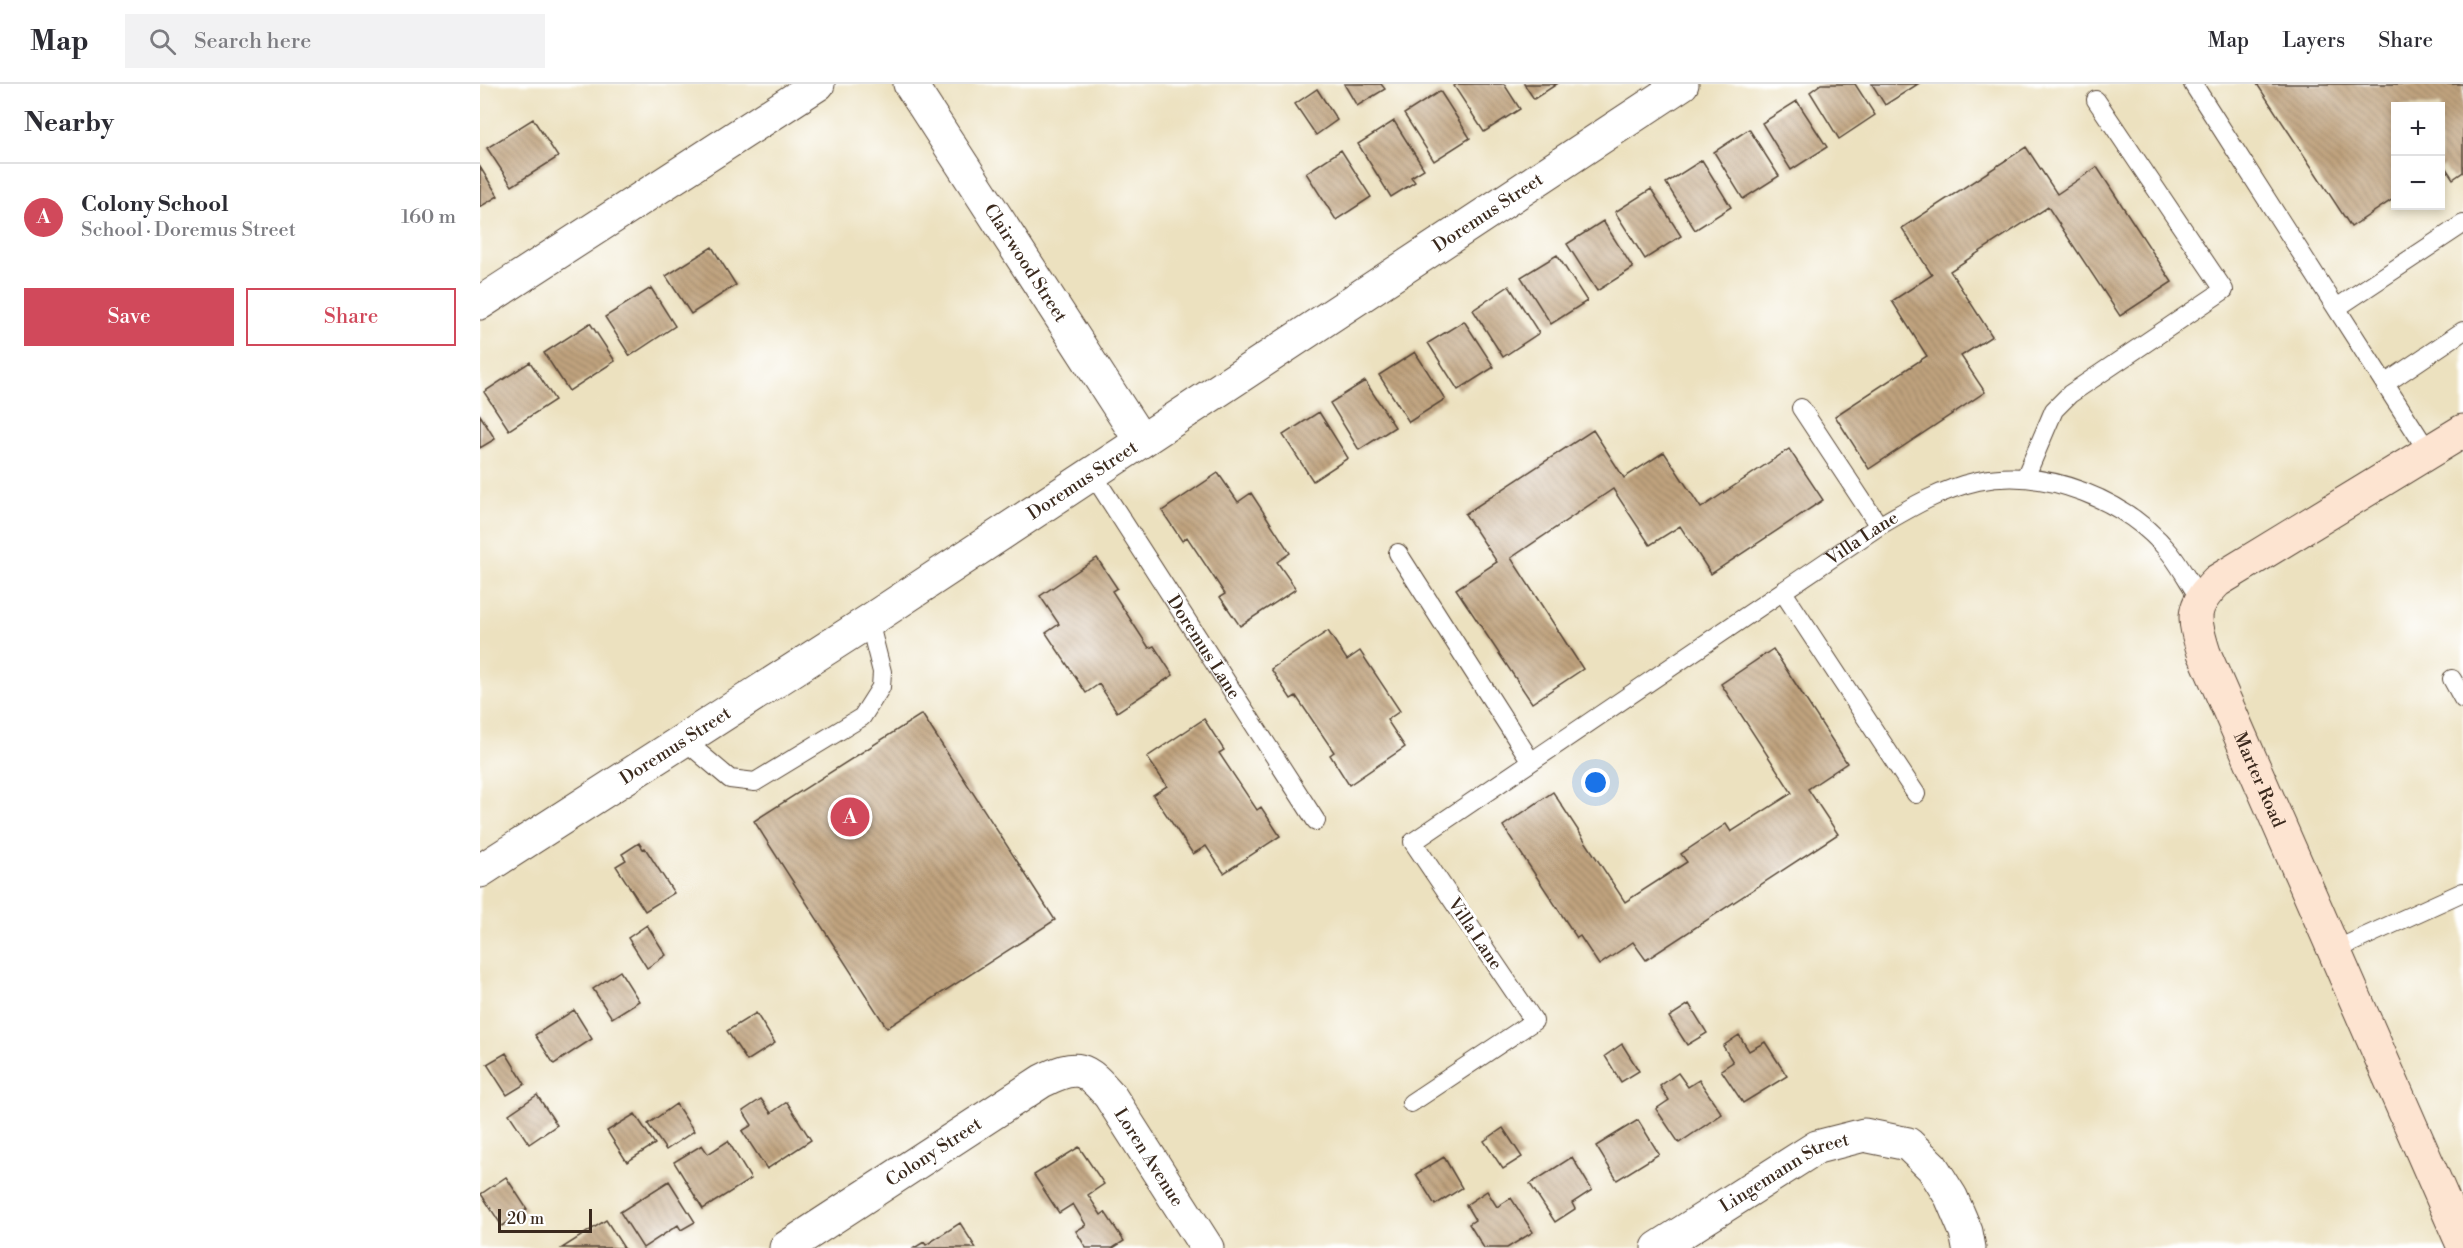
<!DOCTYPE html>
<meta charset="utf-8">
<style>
:root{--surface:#fff;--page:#f2f2f3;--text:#2b2b33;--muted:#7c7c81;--line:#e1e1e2;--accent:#d1495b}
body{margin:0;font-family:"Libre Bodoni",serif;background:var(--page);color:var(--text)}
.controls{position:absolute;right:18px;top:18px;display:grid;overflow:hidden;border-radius:0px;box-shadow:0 3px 9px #0003}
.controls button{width:54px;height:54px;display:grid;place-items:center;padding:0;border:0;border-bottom:2px solid var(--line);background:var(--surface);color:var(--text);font:30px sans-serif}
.scale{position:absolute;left:18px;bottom:15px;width:94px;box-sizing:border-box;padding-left:6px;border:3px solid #3b2a1e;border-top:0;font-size:16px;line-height:21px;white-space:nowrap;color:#3b2a1e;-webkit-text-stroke:4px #fff;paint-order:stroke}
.you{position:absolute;left:1116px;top:699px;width:21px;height:21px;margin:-15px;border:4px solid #fff;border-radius:50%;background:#1a73e8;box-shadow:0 0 0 9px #1a73e833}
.badge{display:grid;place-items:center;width:39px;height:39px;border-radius:50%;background:var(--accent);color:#fff;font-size:20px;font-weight:700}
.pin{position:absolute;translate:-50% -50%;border:3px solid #fff;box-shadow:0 2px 6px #0006}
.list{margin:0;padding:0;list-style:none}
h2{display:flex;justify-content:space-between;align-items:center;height:78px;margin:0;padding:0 24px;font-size:26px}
h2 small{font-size:20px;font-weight:400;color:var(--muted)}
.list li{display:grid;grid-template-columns:39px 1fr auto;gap:18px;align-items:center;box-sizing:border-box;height:108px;padding:0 24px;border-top:2px solid var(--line)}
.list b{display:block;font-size:22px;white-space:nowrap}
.list p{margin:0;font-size:20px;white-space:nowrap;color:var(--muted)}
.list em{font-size:20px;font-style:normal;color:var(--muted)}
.actions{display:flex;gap:12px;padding:18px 24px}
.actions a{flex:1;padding:14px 0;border:2px solid var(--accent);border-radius:0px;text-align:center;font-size:21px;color:var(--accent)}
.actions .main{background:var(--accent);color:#fff}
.icon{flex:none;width:33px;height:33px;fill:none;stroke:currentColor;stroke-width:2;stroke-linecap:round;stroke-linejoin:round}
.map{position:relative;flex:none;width:1983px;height:1164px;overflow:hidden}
header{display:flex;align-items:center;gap:36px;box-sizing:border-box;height:84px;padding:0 30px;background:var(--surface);border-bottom:2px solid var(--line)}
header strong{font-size:28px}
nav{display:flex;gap:33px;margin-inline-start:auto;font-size:21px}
.search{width:420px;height:54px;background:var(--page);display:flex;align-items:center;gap:15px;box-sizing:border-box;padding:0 21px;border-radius:0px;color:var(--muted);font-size:22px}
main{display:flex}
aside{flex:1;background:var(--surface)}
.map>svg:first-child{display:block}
.building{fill:url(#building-back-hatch)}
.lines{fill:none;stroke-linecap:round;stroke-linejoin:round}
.lane-casing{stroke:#564536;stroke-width:20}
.street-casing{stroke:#564536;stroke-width:35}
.secondary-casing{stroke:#564536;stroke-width:35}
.lane{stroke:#fff;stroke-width:18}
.street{stroke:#fff;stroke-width:33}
.secondary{stroke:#fde4d1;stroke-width:33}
.labels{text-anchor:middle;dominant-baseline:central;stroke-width:6;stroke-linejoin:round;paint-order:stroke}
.street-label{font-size:18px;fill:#3b2a1e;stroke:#fff}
</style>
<header>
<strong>Map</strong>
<div class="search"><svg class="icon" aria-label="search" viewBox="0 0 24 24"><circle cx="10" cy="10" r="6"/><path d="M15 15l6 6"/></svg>Search here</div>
<nav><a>Map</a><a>Layers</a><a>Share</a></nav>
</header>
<main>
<aside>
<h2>Nearby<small></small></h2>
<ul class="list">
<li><span class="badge">A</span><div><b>Colony School</b><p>School · Doremus Street</p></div><em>160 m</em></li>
</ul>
<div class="actions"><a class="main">Save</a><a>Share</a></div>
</aside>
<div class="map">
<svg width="1983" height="1164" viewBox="0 0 1983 1164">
<defs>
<pattern id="building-back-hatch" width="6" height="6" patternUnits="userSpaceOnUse" patternTransform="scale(1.5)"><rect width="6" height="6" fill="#c0a37e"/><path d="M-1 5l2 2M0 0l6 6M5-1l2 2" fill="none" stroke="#9d8567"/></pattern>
</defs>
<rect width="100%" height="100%" fill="#fff"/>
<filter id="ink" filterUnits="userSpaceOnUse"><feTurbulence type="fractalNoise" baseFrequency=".0167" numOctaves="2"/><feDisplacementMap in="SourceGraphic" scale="12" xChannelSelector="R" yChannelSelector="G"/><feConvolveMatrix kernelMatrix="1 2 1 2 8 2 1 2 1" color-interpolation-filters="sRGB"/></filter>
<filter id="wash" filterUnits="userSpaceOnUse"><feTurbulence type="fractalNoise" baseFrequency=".008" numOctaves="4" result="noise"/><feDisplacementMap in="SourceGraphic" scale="24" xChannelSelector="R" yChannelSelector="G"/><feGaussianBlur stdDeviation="1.35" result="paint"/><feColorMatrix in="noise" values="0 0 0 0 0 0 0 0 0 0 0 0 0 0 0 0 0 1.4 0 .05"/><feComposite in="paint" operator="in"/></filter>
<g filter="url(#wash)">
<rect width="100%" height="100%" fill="#ece1bf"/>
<g id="blocks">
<!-- building -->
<path class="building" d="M864,0H901L905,5L877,22Z
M977,0H1024L1040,25L1004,48L974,2Z
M1044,0H1077L1054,15Z
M1341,0H1375L1395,31L1359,55L1330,8Z
M1392,0H1438L1405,21Z
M1777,0H1983V88L1973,95L1964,81L1960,84V22H1916V113L1871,143Z
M837,5L857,36L836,51L815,20Z
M960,7L990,54L954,77L924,30Z
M1317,17L1347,63L1311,86L1282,39Z
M53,35L78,73L32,102L7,64Z
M914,37L944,85L931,93L935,98L911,113L878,60Z
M1269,45L1299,92L1263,115L1234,68Z
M1546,63L1577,110L1617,83L1692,198L1640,232L1568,123L1470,187L1512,252L1481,272L1505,308L1389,385L1355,332L1447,272L1412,217L1452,191L1422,144Z
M861,66L891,113L856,136L826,89Z
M1222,76L1251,123L1215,146L1186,99Z
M0,83L18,112L0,123Z
M1171,105L1201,152L1165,175L1135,128Z
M1123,137L1153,184L1117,207L1087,160Z
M232,163L256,201L211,230L186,192Z
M1077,171L1107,217L1071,240L1041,193Z
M1029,202L1059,249L1023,273L993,226Z
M171,204L195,242L150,272L125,233Z
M984,237L1014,283L978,306L948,259Z
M110,239L135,277L89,307L64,269Z
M935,268L965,315L929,338L899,291Z
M50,278L75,316L29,346L4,308Z
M885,297L915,343L879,366L850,319Z
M839,328L868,374L833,397L803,351Z
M0,331L15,355L0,364Z
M1113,346L1144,394L1184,368L1221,424L1309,365L1343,416L1231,490L1200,442L1170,461L1133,405L1031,474L1103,585L1052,619L976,505L1017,478L985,430Z
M738,389L758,418L771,409L810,469L797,478L816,505L760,542L740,513L745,510L707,453L702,457L682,427Z
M617,474L637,504L632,507L669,564L674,562L693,591L637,628L619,600L606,609L566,549L579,540L560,512Z
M848,547L867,576L880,567L920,627L907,636L925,663L869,701L850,671L854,668L816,612L811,615L791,585Z
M1293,565L1367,679L1328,705L1358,750L1166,876L1153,858L1119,881L1100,852L1097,854L1023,742L1073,708L1145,818L1207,778L1201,770L1246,740L1251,748L1312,709L1241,600Z
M442,630L575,836L407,944L274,737Z
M724,635L744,666L739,669L777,726L781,723L800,752L744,789L726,762L713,770L673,711L687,702L667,673Z
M159,759L163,765L165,764L194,809L165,827L136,782L146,776L142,770Z
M167,841L186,871L167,884L148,854Z
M140,887L159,917L132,934L113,905Z
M1209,920L1227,949L1207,961L1189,933Z
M94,926L112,955L74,980L55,951Z
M276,929L295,959L267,977L247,947Z
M1259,951L1269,967L1285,958L1307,992L1263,1019L1241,986L1253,978L1243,962Z
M1142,960L1159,987L1141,998L1125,972Z
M26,969L45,1000L27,1011L7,980Z
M1198,989L1208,1003L1219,996L1242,1030L1199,1059L1176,1025L1189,1016L1180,1002Z
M57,1011L77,1041L49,1060L29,1030Z
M281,1015L291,1029L307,1018L331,1056L287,1085L262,1047L272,1041L263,1027Z
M196,1020L214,1047L186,1066L168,1040Z
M155,1030L175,1060L147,1078L127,1047Z
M1158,1036L1179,1070L1137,1096L1116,1062Z
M1023,1044L1042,1073L1023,1085L1004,1057Z
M248,1057L271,1095L223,1125L194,1078L222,1061L228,1070Z
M599,1063L624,1100L608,1111L621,1131L625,1128L644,1157L633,1164H606L596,1147L606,1141L593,1120L579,1129L554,1091Z
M964,1073L982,1104L955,1121L936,1090Z
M1092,1073L1112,1106L1092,1119L1095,1125L1075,1138L1050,1100Z
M26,1093L47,1125L22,1142L1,1110Z
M189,1097L215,1138L201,1146L198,1141L163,1164L140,1128Z
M1007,1107L1017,1123L1031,1114L1053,1148L1027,1164H1004L989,1140L995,1136L986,1121Z
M126,1136L144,1164H82Z
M480,1139L496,1164H434L444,1158L446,1161Z"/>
</g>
</g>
<g filter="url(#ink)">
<use href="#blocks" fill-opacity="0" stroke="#564536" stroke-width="1.5"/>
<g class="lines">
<defs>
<g id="lane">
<path d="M1713,0L1949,369"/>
<path d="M1858,223L1983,140"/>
<path d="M1906,299L1983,247"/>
<path d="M1321,324L1399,442"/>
<path id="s1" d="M612,389L836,737"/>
<path d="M1545,394L1574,326L1590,310L1744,206L1616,16"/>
<path d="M918,469L1050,676"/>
<path d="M1303,508L1436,710"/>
<path d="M1972,595L1983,615"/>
<path d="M204,656L250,695L275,698L382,633L401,603L402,588L389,537"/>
<path d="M1853,867L1983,808"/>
<path id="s2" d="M931,1019L1054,937L933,758L1399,442C1431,423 1462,405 1498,397C1566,383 1647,416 1690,469C1701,483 1710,500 1720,515"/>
</g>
<g id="street">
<path id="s3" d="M430,0L661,357"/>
<path d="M0,219L338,0"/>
<path id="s4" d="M0,787L389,537L1202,0"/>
<path id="s5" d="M306,1164L562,997C598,979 605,983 630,1012L727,1164"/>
<path id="s6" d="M1178,1164L1337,1063L1384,1051L1428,1060L1452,1083L1471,1113L1486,1148L1489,1164"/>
</g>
<g id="secondary">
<path id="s7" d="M1983,347L1737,497C1710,524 1713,534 1724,569L1983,1161"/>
</g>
</defs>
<!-- lane casing -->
<use href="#lane" class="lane-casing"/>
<!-- street casing -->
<use href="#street" class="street-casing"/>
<!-- secondary casing -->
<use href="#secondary" class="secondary-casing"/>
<!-- lane -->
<use href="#lane" class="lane"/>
<!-- street -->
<use href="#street" class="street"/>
<!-- secondary -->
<use href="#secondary" class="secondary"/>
</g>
</g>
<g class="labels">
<!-- street labels -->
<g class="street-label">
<text stroke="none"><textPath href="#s4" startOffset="1204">Doremus Street</textPath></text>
<text stroke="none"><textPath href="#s3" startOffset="213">Clairwood Street</textPath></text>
<text stroke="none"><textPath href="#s4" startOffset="718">Doremus Street</textPath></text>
<text stroke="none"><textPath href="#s2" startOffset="906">Villa Lane</textPath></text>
<text stroke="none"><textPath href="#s1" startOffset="207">Doremus Lane</textPath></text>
<text stroke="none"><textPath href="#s4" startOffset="232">Doremus Street</textPath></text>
<text stroke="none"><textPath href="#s7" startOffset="506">Marter Road</textPath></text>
<text transform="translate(995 850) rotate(56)">Villa Lane</text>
<text stroke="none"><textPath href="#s5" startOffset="176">Colony Street</textPath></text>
<text stroke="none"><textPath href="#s5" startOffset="458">Loren Avenue</textPath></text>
<text stroke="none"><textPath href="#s6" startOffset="148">Lingemann Street</textPath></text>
</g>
</g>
</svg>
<div class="controls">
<button>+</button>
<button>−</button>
</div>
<div class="scale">20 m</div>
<div class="you"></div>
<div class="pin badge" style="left:370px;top:733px">A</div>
</div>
</main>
